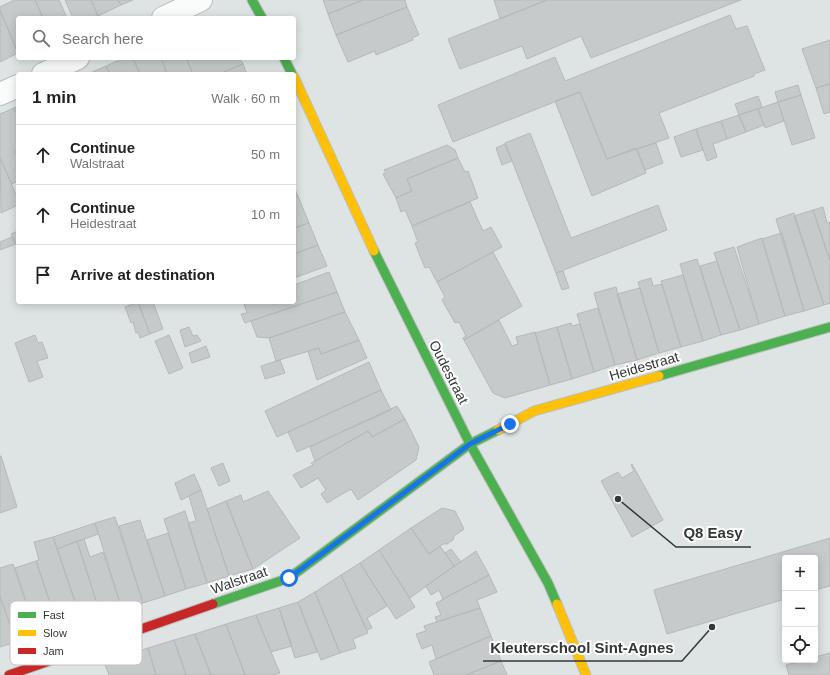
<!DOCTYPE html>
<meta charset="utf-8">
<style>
:root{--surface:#fff;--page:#f2f2f2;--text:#222;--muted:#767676;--line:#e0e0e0}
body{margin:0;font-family:Arial,sans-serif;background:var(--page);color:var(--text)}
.controls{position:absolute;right:12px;bottom:12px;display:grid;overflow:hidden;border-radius:4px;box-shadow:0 2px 10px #0003}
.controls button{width:36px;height:36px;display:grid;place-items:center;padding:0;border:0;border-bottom:1px solid var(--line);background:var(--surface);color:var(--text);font:20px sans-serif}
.stop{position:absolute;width:12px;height:12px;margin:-9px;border:3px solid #1a73e8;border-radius:50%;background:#fff}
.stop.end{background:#1a73e8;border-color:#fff;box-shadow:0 1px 4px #0008}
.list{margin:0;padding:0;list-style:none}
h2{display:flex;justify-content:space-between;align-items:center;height:52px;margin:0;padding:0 16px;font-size:17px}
h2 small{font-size:13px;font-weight:400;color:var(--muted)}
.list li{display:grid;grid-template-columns:26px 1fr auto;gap:12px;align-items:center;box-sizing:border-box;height:60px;padding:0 16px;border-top:1px solid var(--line)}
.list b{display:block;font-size:15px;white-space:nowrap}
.list p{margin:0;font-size:13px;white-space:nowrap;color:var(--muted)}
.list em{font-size:13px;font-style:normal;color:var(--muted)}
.icon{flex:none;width:22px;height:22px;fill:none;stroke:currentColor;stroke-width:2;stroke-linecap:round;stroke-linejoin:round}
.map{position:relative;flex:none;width:830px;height:675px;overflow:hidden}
.search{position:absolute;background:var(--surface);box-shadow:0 2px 10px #0003;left:16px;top:16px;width:280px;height:44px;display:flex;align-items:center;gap:10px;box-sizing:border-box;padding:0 14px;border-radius:4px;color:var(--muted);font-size:15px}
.panel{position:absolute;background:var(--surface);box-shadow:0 2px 10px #0003;left:16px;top:72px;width:280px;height:232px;border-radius:4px}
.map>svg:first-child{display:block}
.building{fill:#c6caca;stroke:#b5b9b9}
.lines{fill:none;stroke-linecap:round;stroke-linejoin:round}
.street-casing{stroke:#bcbfbf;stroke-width:24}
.fast-casing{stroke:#bcbfbf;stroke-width:11}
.slow-casing{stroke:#bcbfbf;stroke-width:11}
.jam-casing{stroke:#bcbfbf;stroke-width:11}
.street{stroke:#fafbfb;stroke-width:22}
.fast{stroke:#4caf50;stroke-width:9}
.slow{stroke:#ffc107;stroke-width:9}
.jam{stroke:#c62828;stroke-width:9}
.route{stroke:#1a73e8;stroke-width:5}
.labels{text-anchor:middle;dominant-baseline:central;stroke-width:4;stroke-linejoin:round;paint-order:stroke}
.street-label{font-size:14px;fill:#343737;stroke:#fff}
.key{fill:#fff;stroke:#c2c3c3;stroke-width:1}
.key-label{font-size:11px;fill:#343737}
.leader{fill:none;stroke:#343737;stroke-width:1.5}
.callout-dot{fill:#343737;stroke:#fff;stroke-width:1.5}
.callout-label{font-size:15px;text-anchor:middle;font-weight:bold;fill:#343737;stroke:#fff;stroke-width:4;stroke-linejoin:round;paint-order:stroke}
</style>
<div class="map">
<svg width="830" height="675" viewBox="0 0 830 675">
<rect width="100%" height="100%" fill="#dee3e3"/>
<!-- building -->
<path class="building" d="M14,0H35L43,18H18V53L0,10V7Z
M35,0H59L67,18H43Z
M65,0H91L98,16L94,18H73Z
M91,0H118L121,5L98,16Z
M118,0H133L121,5Z
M323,0H363L328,14Z
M363,0H405L407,7L336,35L328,14Z
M494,0H547L500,19Z
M547,0H741L591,58L581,36L527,59L522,46L460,69L448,39Z
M407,7L419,35L412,38L413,40L376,55L375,51L348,62L336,35Z
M0,10L18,53L0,62Z
M730,15L736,29L747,26L765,70L754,74V76L659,113L669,138L607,159L580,92L453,142L438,105L555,57L565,81Z
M830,40V84L816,88L802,49Z
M124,58H133L140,74H110L106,66Z
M133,58H161L167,74H140Z
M161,58H186L193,74H167Z
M186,58H240L243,64L219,74H193Z
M243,64L247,74H219Z
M106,66L110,74H88Z
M830,84V112L824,114L816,88Z
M798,85L801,95L778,102L775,92Z
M580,92L607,159L636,148L646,173L592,196L555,101Z
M801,95L815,138L792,145L778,102Z
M758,96L762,107L739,115L735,104Z
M778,102L784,121L765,128L758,109Z
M18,106V116L14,108Z
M14,108L18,116V149L15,151L18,159V181L12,184L0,158V114Z
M758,109L764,125L746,132L739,115Z
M739,115L746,132L727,139L721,121Z
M721,121L727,139L713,144L717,157L707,161L696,129Z
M696,129L703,150L681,157L674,137Z
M530,133L571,238L658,205L667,230L556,273L505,143Z
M656,143L663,163L645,170L637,149Z
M505,144L512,161L502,165L496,148Z
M447,145L455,150L458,158L407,179L412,191L396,198L383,174L386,173L384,170Z
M0,158L18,199V205L1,213Z
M458,158L465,172L468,171L478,198L412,226L405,210L401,212L396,198L412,191L407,179Z
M294,187L298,196L294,197Z
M298,196L309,223L294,228V197Z
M470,202L483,231L491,227L502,247L437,282L429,267L425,268L415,243L418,242L412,226Z
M823,207L827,223L830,222V261L813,210Z
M813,210L830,261V303L824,305L794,216Z
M794,213L824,305L804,311L776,219Z
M309,223L318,245L294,254V228Z
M18,231V243L16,244L11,234Z
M782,233L804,311L785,316L762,239Z
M12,237L16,244L0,250V242Z
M762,238L785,316L759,324L737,247Z
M318,245L327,266L294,278V254Z
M734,247L759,324L740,330L714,253Z
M493,252L522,306L464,340L463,338L466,336L459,322L455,323L442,300L445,297L437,282Z
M697,259L721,335L703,341L680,264Z
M717,261L740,330L721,335L700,266Z
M563,271L569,288L562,290L556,273Z
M329,272L337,292L245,323L241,314L247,313L244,304L250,302H294V285Z
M683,275L703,341L681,347L661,281Z
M651,278L653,286L662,284L681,347L659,353L638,282Z
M616,287L637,360L615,365L594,293Z
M640,288L659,353L637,360L617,294Z
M337,292L345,312L269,338L257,337L251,321Z
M138,302L150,334L140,338L138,332L136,333L133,322L131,323L125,307Z
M138,302H153L163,329L150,334Z
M598,308L615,365L594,372L577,314Z
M345,312L359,340L321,354L319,348L276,361L269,338Z
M499,320L512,346L518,344L516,337L535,332L550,385L505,398L493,393L464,340Z
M571,323L572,326L580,324L594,372L572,379L557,327Z
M189,327L193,336L197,335L201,341L185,347L180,330Z
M557,327L572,379L550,385L535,333Z
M35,335L38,343L42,342L48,358L37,361L43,377L29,382L15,343Z
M169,335L183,368L169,374L155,341Z
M359,340L367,358L317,380L308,351L319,348L321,354Z
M206,346L210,357L192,363L189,353Z
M280,360L285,373L265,379L261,366Z
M369,362L381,390L277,437L265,411Z
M381,390L391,410L297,452L288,432Z
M397,406L405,419L372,437L368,431L315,461L310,447Z
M405,419L419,447L416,460L358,500L351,489L327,503L321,494L326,490L318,478L301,488L293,475L313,465L311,463L315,461L368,431L372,437Z
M1,456L17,507L0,513V456Z
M223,463L230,481L219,486L211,468Z
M632,464L663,520L632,537L601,481L618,472L622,478L634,471L631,465Z
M194,474L201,490L181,500L175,483Z
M201,490L229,576L207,583L188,523L196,521L189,496Z
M268,491L300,538L253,569L226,501L241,495L243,502Z
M226,501L253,569L229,576L207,509Z
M442,508L455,511L464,529L454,536L453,540L447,544H443L429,554L411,528Z
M185,511L207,583L186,589L164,519Z
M115,517L143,603L122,609L95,523Z
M140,520L165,596L143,603L119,526Z
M95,523L98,534L57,549L53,537Z
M411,528L429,554L440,546L454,566L410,598L379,550Z
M168,533L186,589L165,596L147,540Z
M53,537L82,622L59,629L36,561L39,560L34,542Z
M830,538V586L815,590V558H785V599L667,634L654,590Z
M84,539L90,557L103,552L122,609L101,616L77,541Z
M77,541L101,616L82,622L57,549Z
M451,549L461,562L454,566L445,553Z
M379,550L415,607L396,619L360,563Z
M476,551L489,575L443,599L439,590L431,595L426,586Z
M36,561L59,629L37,636L15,568Z
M360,563L387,606L367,618L372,628L367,630L341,575Z
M13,564L37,636L16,642L0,596V568Z
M341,575L368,633L353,639L356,648L340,653L315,592Z
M489,575L497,592L477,600L480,608L437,622L435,617L441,615L436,603Z
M315,592L340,653L321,660L298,602Z
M0,596L16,642L0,647Z
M298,602L317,652L295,658L279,608Z
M279,608L292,646L271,652L256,615Z
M480,608L491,636L436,659L432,645L422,649L416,634L426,631L424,626Z
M256,615L271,652L280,673L273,675H245L226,624Z
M226,624L245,675H211L195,634Z
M195,634L211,675H186L174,640Z
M491,636L501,661L466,675H434L429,662Z
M174,640L186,675H156L148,648Z
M148,648L156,675H109L104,662Z
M830,653V675H789L786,665L806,660H815V657Z
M501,661L507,675H466Z"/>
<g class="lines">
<defs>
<path id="street" d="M163,18L201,0
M43,74L78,58
M0,94L18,86"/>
<path id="fast" d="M252,0L262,18
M284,58L292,74
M374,251L470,444L548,583L557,604
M659,376L830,327
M213,604L289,578L470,444L498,430"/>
<path id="slow" d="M294,77L374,251
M498,430L534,411L659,376
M557,604L586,675"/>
<path id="jam" d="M9,675L213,604"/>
</defs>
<!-- street casing -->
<use href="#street" class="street-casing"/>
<!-- fast casing -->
<use href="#fast" class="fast-casing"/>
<!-- slow casing -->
<use href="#slow" class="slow-casing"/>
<!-- jam casing -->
<use href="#jam" class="jam-casing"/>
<!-- street -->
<use href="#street" class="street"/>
<!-- fast -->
<use href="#fast" class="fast"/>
<!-- slow -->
<use href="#slow" class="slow"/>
<!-- jam -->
<use href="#jam" class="jam"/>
</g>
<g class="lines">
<!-- route -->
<path class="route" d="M289,578L470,444L510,424"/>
</g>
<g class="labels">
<!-- street labels -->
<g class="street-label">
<text transform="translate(644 366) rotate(-16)">Heidestraat</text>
<text transform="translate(449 372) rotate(63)">Oudestraat</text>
<text transform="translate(239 580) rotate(-19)">Walstraat</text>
</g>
</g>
<!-- legend -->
<rect x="10" y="601" width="132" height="64" rx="6" class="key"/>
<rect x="18" y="612" width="18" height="6" fill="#4caf50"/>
<rect x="18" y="630" width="18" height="6" fill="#ffc107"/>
<rect x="18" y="648" width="18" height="6" fill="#c62828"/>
<g class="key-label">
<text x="43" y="619">Fast</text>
<text x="43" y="637">Slow</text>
<text x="43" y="655">Jam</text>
</g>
<!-- callouts -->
<path class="leader" d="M618 499L676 547H751M712 627L682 661H483"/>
<g class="callout-dot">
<circle cx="618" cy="499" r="4"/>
<circle cx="712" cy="627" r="4"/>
</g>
<g class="callout-label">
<text x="713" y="538">Q8 Easy</text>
<text x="582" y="653">Kleuterschool Sint-Agnes</text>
</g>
</svg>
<div class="controls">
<button>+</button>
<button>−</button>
<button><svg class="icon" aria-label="locate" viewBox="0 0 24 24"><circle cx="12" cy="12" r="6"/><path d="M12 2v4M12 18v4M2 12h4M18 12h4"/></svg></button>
</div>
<div class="stop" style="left:289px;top:578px"></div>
<div class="stop end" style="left:510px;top:424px"></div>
<div class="search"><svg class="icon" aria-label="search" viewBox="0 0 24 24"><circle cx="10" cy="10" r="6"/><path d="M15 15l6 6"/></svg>Search here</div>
<section class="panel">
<h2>1 min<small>Walk · 60 m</small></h2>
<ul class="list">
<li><svg class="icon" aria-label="ahead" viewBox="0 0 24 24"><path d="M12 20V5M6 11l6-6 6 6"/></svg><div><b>Continue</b><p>Walstraat</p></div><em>50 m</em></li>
<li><svg class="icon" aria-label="ahead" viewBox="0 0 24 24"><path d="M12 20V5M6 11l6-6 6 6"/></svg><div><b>Continue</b><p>Heidestraat</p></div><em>10 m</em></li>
<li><svg class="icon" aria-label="arrive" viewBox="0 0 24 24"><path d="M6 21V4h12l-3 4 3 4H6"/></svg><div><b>Arrive at destination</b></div></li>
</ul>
</section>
</div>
